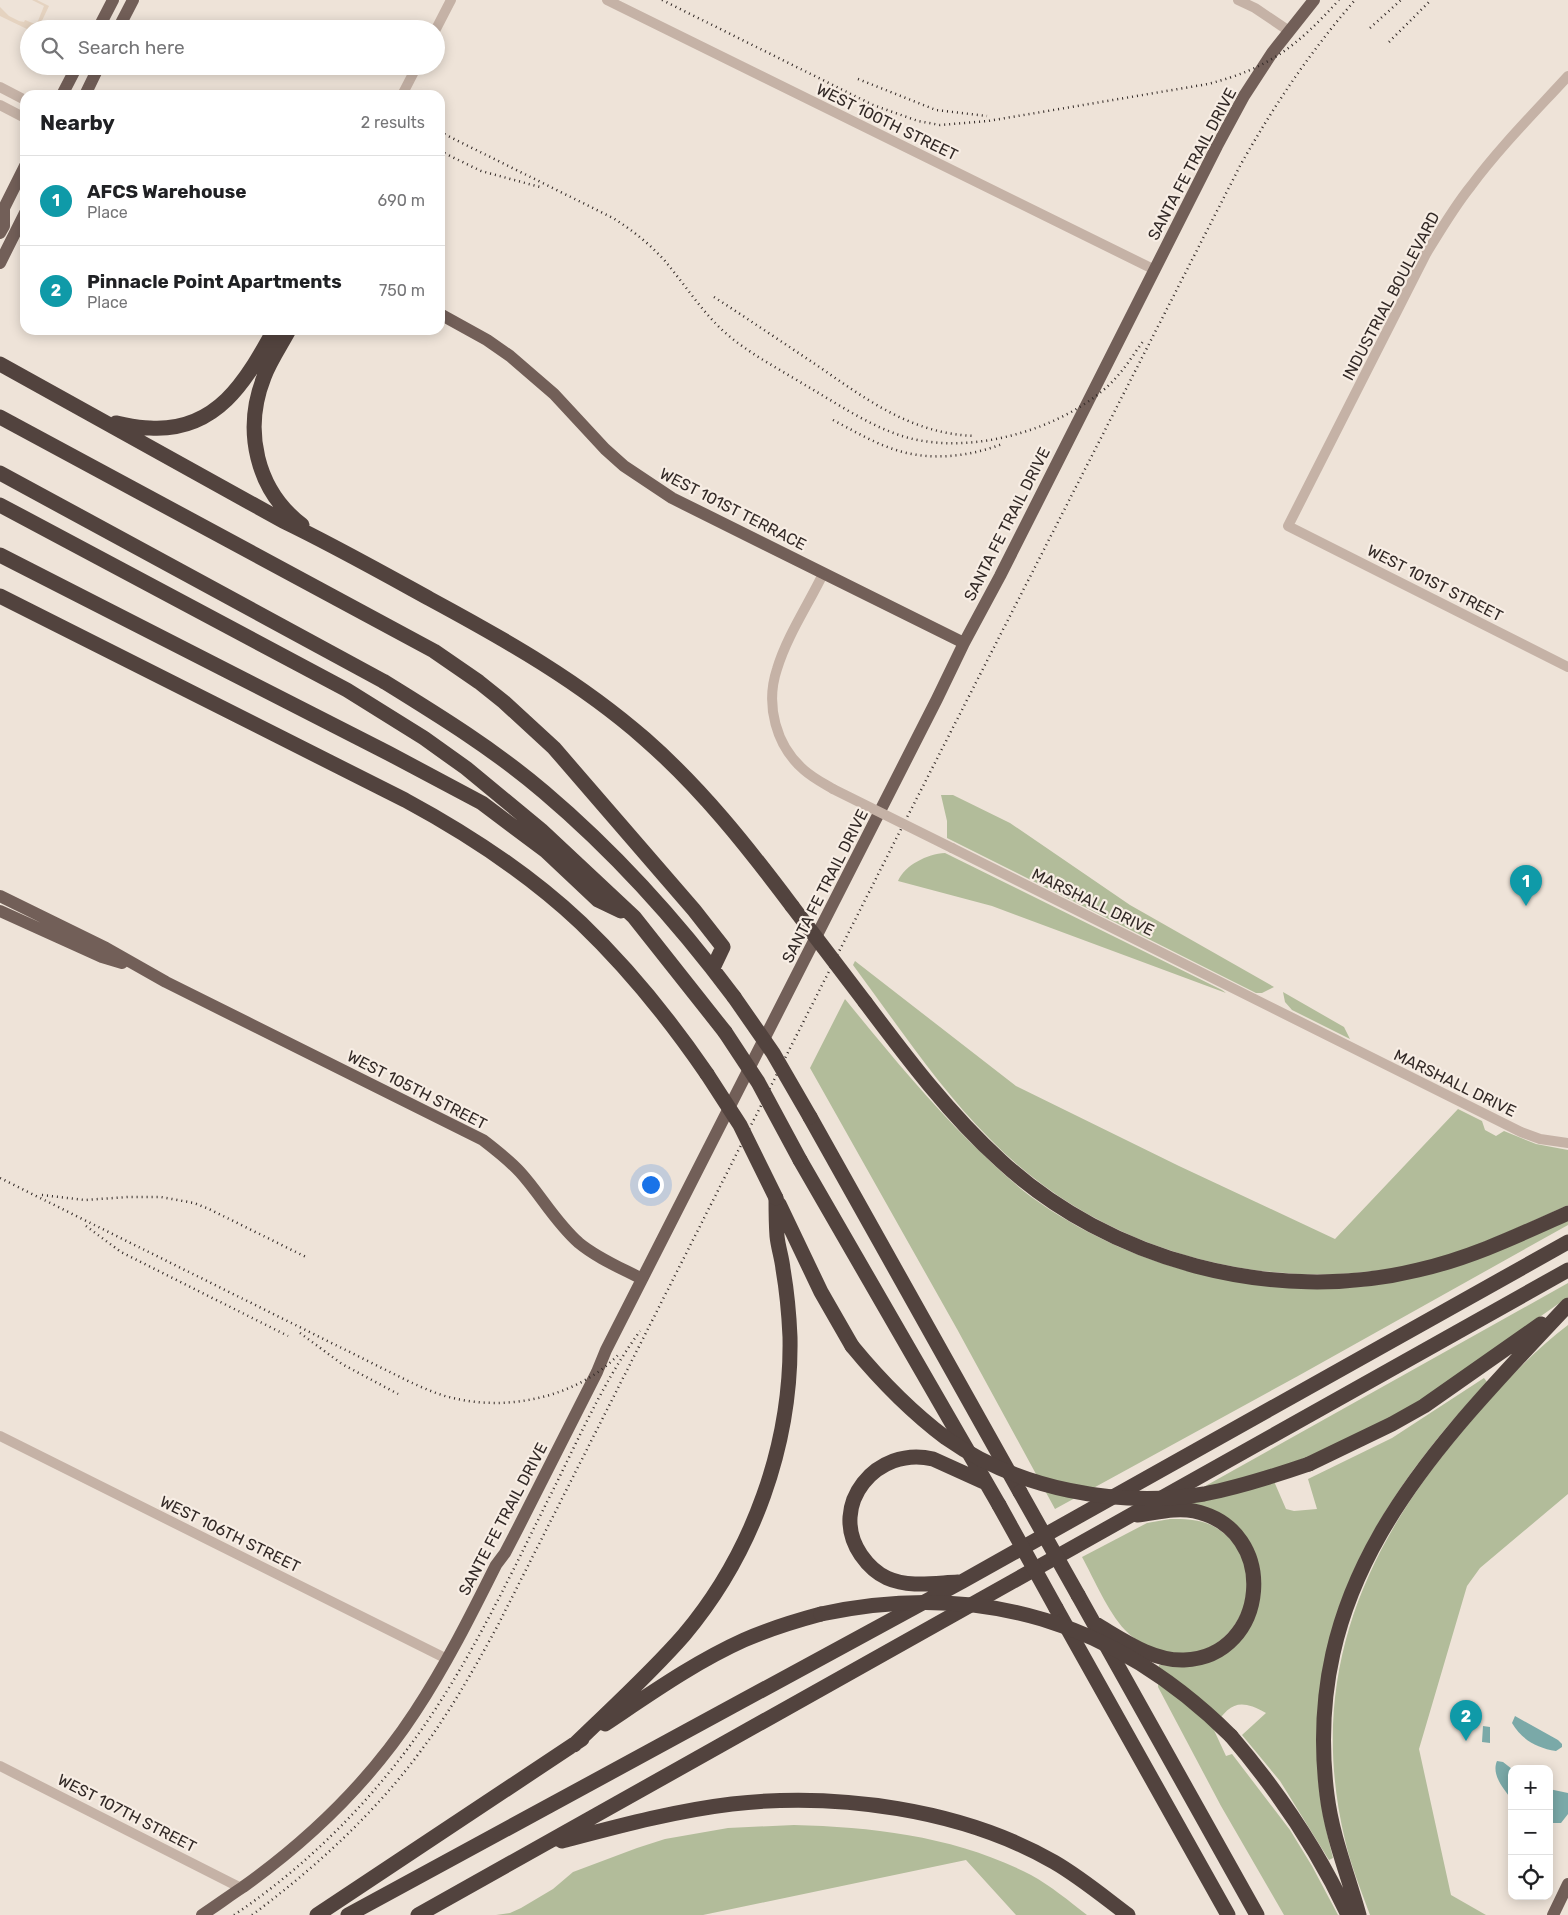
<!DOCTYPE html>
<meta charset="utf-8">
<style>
:root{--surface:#fff;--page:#f6f6f6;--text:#202124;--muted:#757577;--line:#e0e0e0;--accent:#1f4f4f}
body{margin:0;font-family:Rubik,sans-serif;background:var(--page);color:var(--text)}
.controls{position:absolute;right:15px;bottom:15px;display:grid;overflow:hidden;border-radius:10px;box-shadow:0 2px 12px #0003}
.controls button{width:45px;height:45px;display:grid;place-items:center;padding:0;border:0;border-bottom:1px solid var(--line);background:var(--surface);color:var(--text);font:25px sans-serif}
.you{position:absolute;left:650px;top:1184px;width:18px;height:18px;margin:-12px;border:4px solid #fff;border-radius:50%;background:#1a73e8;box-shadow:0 0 0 8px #1a73e833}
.badge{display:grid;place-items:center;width:32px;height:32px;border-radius:50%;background:var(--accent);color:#fff;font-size:16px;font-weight:700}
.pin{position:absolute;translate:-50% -41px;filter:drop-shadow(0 1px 2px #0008)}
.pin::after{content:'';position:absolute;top:26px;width:18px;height:15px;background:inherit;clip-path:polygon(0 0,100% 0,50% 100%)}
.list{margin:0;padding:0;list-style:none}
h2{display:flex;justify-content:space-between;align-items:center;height:65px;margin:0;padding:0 20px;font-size:21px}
h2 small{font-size:16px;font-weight:400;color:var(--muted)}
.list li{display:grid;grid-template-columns:32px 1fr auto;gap:15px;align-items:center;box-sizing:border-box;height:90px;padding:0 20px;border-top:1px solid var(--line)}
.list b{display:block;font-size:19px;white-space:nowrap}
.list p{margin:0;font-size:16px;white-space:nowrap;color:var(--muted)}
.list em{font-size:16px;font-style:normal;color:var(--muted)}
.icon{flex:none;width:28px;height:28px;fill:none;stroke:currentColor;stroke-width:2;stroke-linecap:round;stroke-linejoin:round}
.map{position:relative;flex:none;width:1568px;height:1915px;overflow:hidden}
.search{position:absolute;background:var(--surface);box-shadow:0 2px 12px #0003;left:20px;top:20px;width:425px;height:55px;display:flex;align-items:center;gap:12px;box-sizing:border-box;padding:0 18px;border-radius:28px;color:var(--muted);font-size:19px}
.panel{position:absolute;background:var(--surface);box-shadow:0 2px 12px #0003;left:20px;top:90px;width:425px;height:245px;border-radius:15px}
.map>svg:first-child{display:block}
.green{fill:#b2bc9a}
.plaza{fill:#e5d3c0}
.water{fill:#7aa9a8}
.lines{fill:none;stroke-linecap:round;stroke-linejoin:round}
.minor{stroke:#c5b2a6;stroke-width:10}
.major{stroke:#725f58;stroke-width:12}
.highway{stroke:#52433e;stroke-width:15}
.rail{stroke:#322926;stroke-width:2.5;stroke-dasharray:1 4;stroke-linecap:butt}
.minor-bridge{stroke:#c5b2a6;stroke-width:10}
.highway-bridge{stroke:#52433e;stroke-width:15}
.labels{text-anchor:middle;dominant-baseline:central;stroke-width:4.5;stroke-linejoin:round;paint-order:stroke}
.street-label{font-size:16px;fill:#322926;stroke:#f7ede4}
</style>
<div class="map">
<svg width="1568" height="1915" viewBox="0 0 1568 1915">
<rect width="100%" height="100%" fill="#eee3d8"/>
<!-- green -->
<path class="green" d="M941,795H953L1010,823L1130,905L1274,987L1262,993H1256L947,838V821Z
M945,853L1222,990L1226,993L992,906L898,881C905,865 927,854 945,853Z
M855,961L1016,1086L1179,1166L1335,1239L1458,1109L1482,1121L1485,1130L1496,1136L1504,1131L1536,1144L1568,1150V1205C1519,1227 1470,1251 1417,1264C1396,1269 1375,1271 1354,1273C1220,1283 1084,1235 990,1139C938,1087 897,1024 853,965Z
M1283,992L1344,1027L1350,1039L1292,1010L1285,1002Z
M845,999C885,1048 925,1097 970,1142C989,1160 1009,1180 1030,1196C1113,1256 1212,1287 1314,1288C1336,1288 1359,1288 1381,1284C1450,1272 1505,1249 1568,1220V1225L1298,1376L1055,1509L957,1329L810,1068Z
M1568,1283V1297L1422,1400L1348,1440L1270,1472L1286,1509L1294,1511L1317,1509L1308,1479L1392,1438L1484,1378L1487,1382C1414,1460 1346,1552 1325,1659C1317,1696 1316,1735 1318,1772C1319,1801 1326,1829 1333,1858L1329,1860L1280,1781L1242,1735L1266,1713C1239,1698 1230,1703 1213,1728L1226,1756L1232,1754L1290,1830L1312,1866L1338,1915H1284L1221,1806L1158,1687L1159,1665L1179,1666L1199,1663L1258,1604L1261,1585L1258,1566L1252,1548L1186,1502L1200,1489Z
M1568,1325V1494L1480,1568L1467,1586L1419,1749L1451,1895L1486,1915H1370C1361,1890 1351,1866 1345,1840C1308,1685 1358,1557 1457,1438C1491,1397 1526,1357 1568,1325Z
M1170,1519C1183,1519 1198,1519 1211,1525C1280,1560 1243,1667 1168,1652C1151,1648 1137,1643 1125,1630C1108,1612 1094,1579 1082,1557L1147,1523Z
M794,1825C875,1827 958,1837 1031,1875C1051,1886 1069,1901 1087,1915H1016L966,1860L703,1915H496L510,1913L521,1908L553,1889L573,1872L637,1848L665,1839L728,1828Z"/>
<!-- plaza -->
<path class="plaza" d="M32,0H37L49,6L38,29H29V30L0,16V7L9,16L19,21L24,22L25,20L35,24L38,21L44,6Z"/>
<!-- water -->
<path class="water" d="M1515,1716L1558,1740L1562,1744V1747L1556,1751C1537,1748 1522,1740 1512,1723Z
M1483,1726L1490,1727V1743L1482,1742Z
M1497,1761L1503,1762L1512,1769V1800C1504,1789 1491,1775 1497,1761Z
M1549,1789L1568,1793V1814L1561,1823H1553L1549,1819Z"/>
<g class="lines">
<!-- minor -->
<path class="minor" d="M607,0L1155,270
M1238,0L1255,8L1289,31
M436,29L451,0
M1568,76C1535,112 1500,147 1471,186C1454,207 1440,231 1426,254L1288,526L1568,667
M0,87L25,100
M402,95L417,66
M0,105L25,118
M823,574C808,605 787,636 777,669C765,705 776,746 804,770C813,778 823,783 833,789
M952,848L1521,1132L1540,1139L1568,1143
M0,1436L447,1659
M0,1766L241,1888"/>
<!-- major -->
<path class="major" d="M98,29L113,0
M118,29L133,0
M62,95L77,66
M85,95L99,66
M0,216L25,166
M0,233L4,226V209
M0,263L25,213
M440,314L487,340L510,356L554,394L605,449L624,466L672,498L964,643
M0,896L106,948L166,982L483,1140C496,1150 509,1160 520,1172C541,1195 555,1222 579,1243C597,1258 621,1268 642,1279
M0,911L102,957L122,963
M202,1915C216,1906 229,1896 243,1887C310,1839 370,1781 415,1712C446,1665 471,1615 496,1565L505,1553L518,1528L597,1372L606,1350L937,699L964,643L1000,576L1217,146L1244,96L1272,53L1314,0
M1553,1915L1568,1884"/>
<!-- highway -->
<path class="highway" d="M289,330C281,345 270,361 264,377C243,430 256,490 302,525
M0,364L283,521C333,545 381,572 430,599C506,640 580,682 645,739C701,788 747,846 792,906
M0,417L434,651L479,682L504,702L554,748L694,910L723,947L713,968
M116,423C127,425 138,428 150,428C217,432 246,381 274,330
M0,473L383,681C438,715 495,750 544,792C616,853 678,922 734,997
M0,505L347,690L424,738L466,768L541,830L634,917L725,1032
M0,555L388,753L482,803L546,851L598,900L621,911
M0,596L405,800C468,834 529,874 581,923C629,969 670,1020 707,1074
M865,1002C907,1058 949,1114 1001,1161C1109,1261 1275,1305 1418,1270C1471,1258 1519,1235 1568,1213
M810,1117L1020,1492
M800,1160L999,1505
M779,1204L821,1292L852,1346
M1309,1464L1392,1424L1424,1406L1541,1324
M958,1582C935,1583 909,1588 887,1578C876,1573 868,1565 861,1555C827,1505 877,1445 933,1459L986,1483
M1078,1595L1257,1915
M1056,1608L1228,1915
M1094,1623C1122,1639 1151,1661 1184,1660C1269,1657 1281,1529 1194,1511C1176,1507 1155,1513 1137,1515
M605,1724C650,1694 695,1662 744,1640C769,1629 795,1621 821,1614
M1231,1736C1277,1790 1318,1850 1348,1915
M574,1745C611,1709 650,1674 684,1635C753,1553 792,1444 790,1337C789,1314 787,1292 783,1269C782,1258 778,1247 777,1236C776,1223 776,1210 776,1198
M562,1841C619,1826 674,1811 732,1804C837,1792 962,1809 1054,1862C1080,1877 1104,1897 1128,1915
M317,1915L582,1739
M348,1915L963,1581L1568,1242
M418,1915L1568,1270
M1359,1915C1348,1875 1332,1836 1327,1795C1300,1579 1433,1449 1568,1305"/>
<!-- rail -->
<path class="rail" d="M662,0L873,105L918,121L940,125L988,121L1208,84C1270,68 1297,46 1339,0
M1370,28L1401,0
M1389,42L1431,0
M858,79L936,110L987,116
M440,132L613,218C632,230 650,244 665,261C686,286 704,315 729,336C752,355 779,369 805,385C838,404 872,428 909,438C970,454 1052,432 1101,392C1119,378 1131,358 1144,340
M440,151L481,171L540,187
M714,297C748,319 782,342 815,364C866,399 911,434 975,436
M833,420C854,431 874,443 896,450C929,461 969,457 1002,444
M0,1178L410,1382C424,1388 438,1395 453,1398C510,1412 580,1396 620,1353
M42,1195L85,1200L128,1197H161L194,1203L209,1209L308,1258
M86,1226L121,1252L288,1336
M300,1333L342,1364L398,1394
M234,1915C316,1860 387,1785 440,1702C481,1638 514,1568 548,1500C577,1443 602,1383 640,1331
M252,1915C315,1868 373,1815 420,1752C450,1712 474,1669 498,1625L897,837L1241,164C1275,104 1310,52 1355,0"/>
<!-- minor-bridge -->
<path class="minor-bridge" d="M833,789L952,848"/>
<!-- highway-bridge -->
<path class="highway-bridge" d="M792,906L865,1002
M734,997L773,1053L810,1117
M725,1032L758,1082L800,1160
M707,1074L740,1125L776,1198
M852,1346C880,1380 910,1411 946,1438C1018,1489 1117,1508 1204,1494C1240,1487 1274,1476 1309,1464
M1020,1492L1078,1595
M999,1505L1056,1608
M821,1614C980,1580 1115,1621 1231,1736"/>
</g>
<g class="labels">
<!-- street labels -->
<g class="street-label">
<text transform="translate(887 122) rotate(26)">WEST 100TH STREET</text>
<text transform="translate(1192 164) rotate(-62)">SANTA FE TRAIL DRIVE</text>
<text transform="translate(1391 296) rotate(-62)">INDUSTRIAL BOULEVARD</text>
<text transform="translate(733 509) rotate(27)">WEST 101ST TERRACE</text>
<text transform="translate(1007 524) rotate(-63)">SANTA FE TRAIL DRIVE</text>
<text transform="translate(1435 583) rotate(27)">WEST 101ST STREET</text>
<text transform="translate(825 886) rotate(-63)">SANTA FE TRAIL DRIVE</text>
<text transform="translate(1093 902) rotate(26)">MARSHALL DRIVE</text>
<text transform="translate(1455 1083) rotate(26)">MARSHALL DRIVE</text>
<text transform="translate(417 1090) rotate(27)">WEST 105TH STREET</text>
<text transform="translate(503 1519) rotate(-62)">SANTE FE TRAIL DRIVE</text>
<text transform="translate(230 1534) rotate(26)">WEST 106TH STREET</text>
<text transform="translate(127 1813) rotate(27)">WEST 107TH STREET</text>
</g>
</g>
</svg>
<div class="controls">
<button>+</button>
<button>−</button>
<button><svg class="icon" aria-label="locate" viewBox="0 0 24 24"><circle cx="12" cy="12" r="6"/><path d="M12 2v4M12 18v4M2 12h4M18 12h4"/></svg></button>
</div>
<div class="you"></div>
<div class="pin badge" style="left:1526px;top:906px;background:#0f9aa8">1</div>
<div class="pin badge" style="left:1466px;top:1741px;background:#0f9aa8">2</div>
<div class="search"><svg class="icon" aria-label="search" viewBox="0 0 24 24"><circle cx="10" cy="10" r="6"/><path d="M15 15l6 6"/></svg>Search here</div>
<section class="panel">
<h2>Nearby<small>2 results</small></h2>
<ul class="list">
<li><span class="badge" style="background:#0f9aa8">1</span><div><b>AFCS Warehouse</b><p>Place</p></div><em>690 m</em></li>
<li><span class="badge" style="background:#0f9aa8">2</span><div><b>Pinnacle Point Apartments</b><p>Place</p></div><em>750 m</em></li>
</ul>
</section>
</div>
